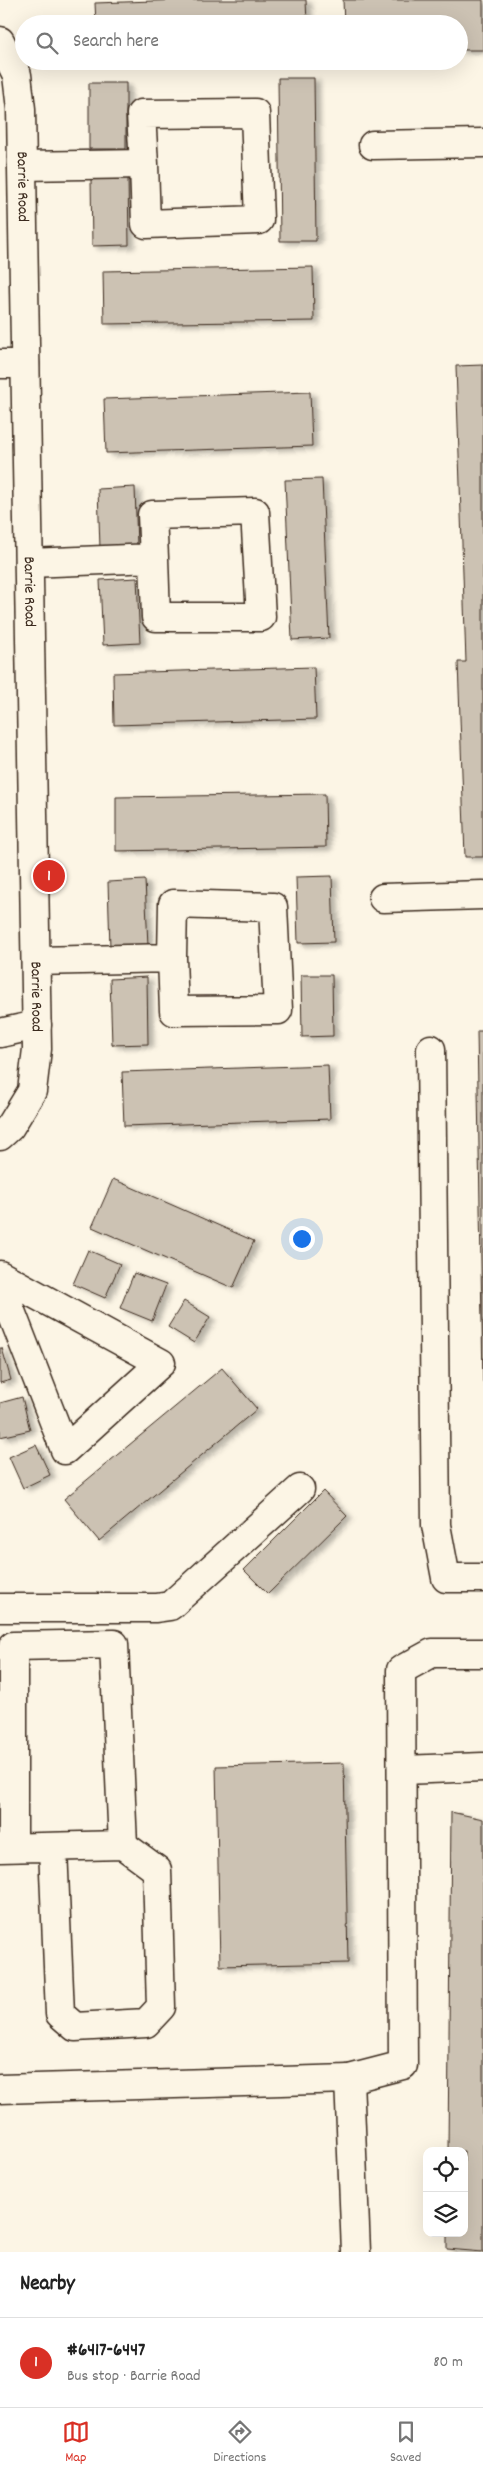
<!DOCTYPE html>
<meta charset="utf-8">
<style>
:root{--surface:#fff;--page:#f6f6f6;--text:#222;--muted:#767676;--line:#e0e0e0;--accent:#d93025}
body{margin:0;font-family:Dekko,sans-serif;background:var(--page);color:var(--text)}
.controls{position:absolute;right:15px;bottom:15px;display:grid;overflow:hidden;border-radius:10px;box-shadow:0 5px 20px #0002}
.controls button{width:45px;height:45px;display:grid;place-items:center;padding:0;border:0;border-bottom:1px solid var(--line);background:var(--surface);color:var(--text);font:25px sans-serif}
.you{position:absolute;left:301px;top:1238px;width:18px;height:18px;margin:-12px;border:4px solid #fff;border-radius:50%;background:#1a73e8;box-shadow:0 0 0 8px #1a73e833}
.badge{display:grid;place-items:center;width:32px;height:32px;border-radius:50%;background:var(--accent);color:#fff;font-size:16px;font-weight:700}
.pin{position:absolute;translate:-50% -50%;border:2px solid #fff;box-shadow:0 1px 5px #0006}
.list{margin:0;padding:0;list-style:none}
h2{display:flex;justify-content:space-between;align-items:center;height:65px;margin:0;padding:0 20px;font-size:21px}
h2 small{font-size:16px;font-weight:400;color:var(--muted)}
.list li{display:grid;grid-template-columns:32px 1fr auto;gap:15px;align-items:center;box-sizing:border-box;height:90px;padding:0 20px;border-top:1px solid var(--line)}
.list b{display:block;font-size:19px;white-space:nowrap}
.list p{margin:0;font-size:16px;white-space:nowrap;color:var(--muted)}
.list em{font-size:16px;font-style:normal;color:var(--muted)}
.icon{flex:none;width:28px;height:28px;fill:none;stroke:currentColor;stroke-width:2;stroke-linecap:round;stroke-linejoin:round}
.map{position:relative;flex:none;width:483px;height:2252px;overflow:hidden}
.search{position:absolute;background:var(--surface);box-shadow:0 5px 20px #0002;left:15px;right:15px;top:15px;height:55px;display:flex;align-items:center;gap:12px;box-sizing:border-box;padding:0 18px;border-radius:28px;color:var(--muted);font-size:19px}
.sheet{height:155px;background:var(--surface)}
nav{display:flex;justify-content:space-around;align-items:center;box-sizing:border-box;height:70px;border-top:1px solid var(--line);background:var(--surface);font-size:14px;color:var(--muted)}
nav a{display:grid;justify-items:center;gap:2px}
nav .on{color:var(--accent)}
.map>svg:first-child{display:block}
.building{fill:#ccc2b3;stroke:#3b2a1e;filter:url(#shadow)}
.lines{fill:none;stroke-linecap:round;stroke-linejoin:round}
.minor-casing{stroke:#3b2a1e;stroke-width:31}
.minor{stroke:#fcf5e5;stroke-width:28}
.labels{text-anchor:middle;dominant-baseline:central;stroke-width:4.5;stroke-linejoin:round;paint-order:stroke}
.street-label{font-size:16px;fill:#3b2a1e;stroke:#fcf5e5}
</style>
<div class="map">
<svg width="483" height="2252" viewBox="0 0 483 2252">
<defs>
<filter id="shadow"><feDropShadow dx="5.5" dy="3" stdDeviation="2.5" flood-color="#0004"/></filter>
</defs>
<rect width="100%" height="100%" fill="#fcf5e5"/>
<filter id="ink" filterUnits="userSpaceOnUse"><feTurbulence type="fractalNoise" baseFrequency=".02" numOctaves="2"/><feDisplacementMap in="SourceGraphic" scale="10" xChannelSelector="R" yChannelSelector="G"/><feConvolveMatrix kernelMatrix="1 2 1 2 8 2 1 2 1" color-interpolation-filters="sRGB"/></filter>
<g filter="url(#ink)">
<!-- building -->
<path class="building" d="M183,0H306L307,24H96L95,3Z
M343,0H483V50H459V24H344Z
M278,78H314L316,241H280Z
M89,83H126V149H89Z
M128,177L129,245L92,246L91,179Z
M313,267L314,321L104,324L103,271Z
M483,365V857H465L458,662H466L456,366Z
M310,392L312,446L106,453L104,399Z
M322,479L329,638L292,640L285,480Z
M135,487L137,547L100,548L98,489Z
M137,578L140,643L103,645L100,580Z
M314,667L316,719L114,725L113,673Z
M325,794L326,847L116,851V797Z
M332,876L334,942L298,943L296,877Z
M145,880L148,946L110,948L108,882Z
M301,975H332L333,1036L302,1037Z
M147,977L148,1044L112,1045L110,979Z
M477,1031H483V1383Z
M328,1065L330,1119L124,1126L122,1072Z
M113,1179L254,1241L233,1288L92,1227Z
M88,1250L120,1264L105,1298L73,1284Z
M134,1273L166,1285L152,1321L120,1308Z
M184,1301L210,1317L194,1343L168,1327Z
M0,1348H2L11,1380L0,1383Z
M222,1368L257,1409L99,1541L64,1499Z
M22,1397L30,1430L0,1437V1403Z
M36,1445L50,1475L23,1488L9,1457Z
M323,1491L347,1516L268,1594L244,1570Z
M344,1763L348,1963L220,1966L216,1766Z
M451,1812L483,1819V2252L447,2249V2233H464V2151H448Z"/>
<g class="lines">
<defs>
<g id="minor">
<path id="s1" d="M0,41L17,75L21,109L37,1049L32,1091L10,1127L0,1136"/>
<path d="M373,145L483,143"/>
<path d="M22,166L144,164L141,114L255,113L259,220L146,224L144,164"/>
<path d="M0,364H25"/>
<path d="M29,563L154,558L152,515L255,512L261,617H156L154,558"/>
<path d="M383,898L483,895"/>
<path d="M36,961L172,958L173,904L273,907L278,1010L174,1011L172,958"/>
<path d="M0,1033L37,1025"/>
<path d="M431,1049L436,1525L446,1578H483"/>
<path d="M0,1275L161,1363L65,1450L0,1283"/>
<path d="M0,1608H156L170,1606L300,1489"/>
<path d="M402,1770L483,1767"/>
<path d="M13,1847V1646L114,1644L123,1845"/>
<path d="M0,1848L123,1845L157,1870L161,2007L146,2023L75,2027L60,2014L53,1848"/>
<path d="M349,2079L403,2065L401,1670L432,1653H483"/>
<path d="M0,2089L349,2079L356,2252"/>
</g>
</defs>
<!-- minor casing -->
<use href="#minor" class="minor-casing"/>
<!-- minor -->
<use href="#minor" class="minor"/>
</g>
</g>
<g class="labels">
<!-- street labels -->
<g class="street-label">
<text stroke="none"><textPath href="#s1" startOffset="150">Barrie Road</textPath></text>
<text stroke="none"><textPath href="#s1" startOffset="555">Barrie Road</textPath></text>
<text stroke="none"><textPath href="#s1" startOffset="960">Barrie Road</textPath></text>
</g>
</g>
</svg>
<div class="controls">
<button><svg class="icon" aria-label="locate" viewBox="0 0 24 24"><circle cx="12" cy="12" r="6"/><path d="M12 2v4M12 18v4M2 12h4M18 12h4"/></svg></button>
<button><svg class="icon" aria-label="layers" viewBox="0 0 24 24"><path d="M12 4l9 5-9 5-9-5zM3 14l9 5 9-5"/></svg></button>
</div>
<div class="you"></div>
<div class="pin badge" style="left:49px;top:876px">1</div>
<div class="search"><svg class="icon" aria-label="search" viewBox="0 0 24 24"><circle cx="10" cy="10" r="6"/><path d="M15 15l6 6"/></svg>Search here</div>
</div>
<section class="sheet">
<h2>Nearby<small></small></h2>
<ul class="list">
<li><span class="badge">1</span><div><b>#6417-6447</b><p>Bus stop · Barrie Road</p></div><em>80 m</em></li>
</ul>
</section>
<nav>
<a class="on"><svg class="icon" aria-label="map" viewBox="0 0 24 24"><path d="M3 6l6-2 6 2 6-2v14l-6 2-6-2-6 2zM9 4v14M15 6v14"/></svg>Map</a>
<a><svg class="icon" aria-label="directions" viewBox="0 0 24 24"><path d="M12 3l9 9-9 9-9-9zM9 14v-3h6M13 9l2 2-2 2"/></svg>Directions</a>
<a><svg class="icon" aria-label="saved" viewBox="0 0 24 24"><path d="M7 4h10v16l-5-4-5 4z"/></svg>Saved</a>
</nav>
